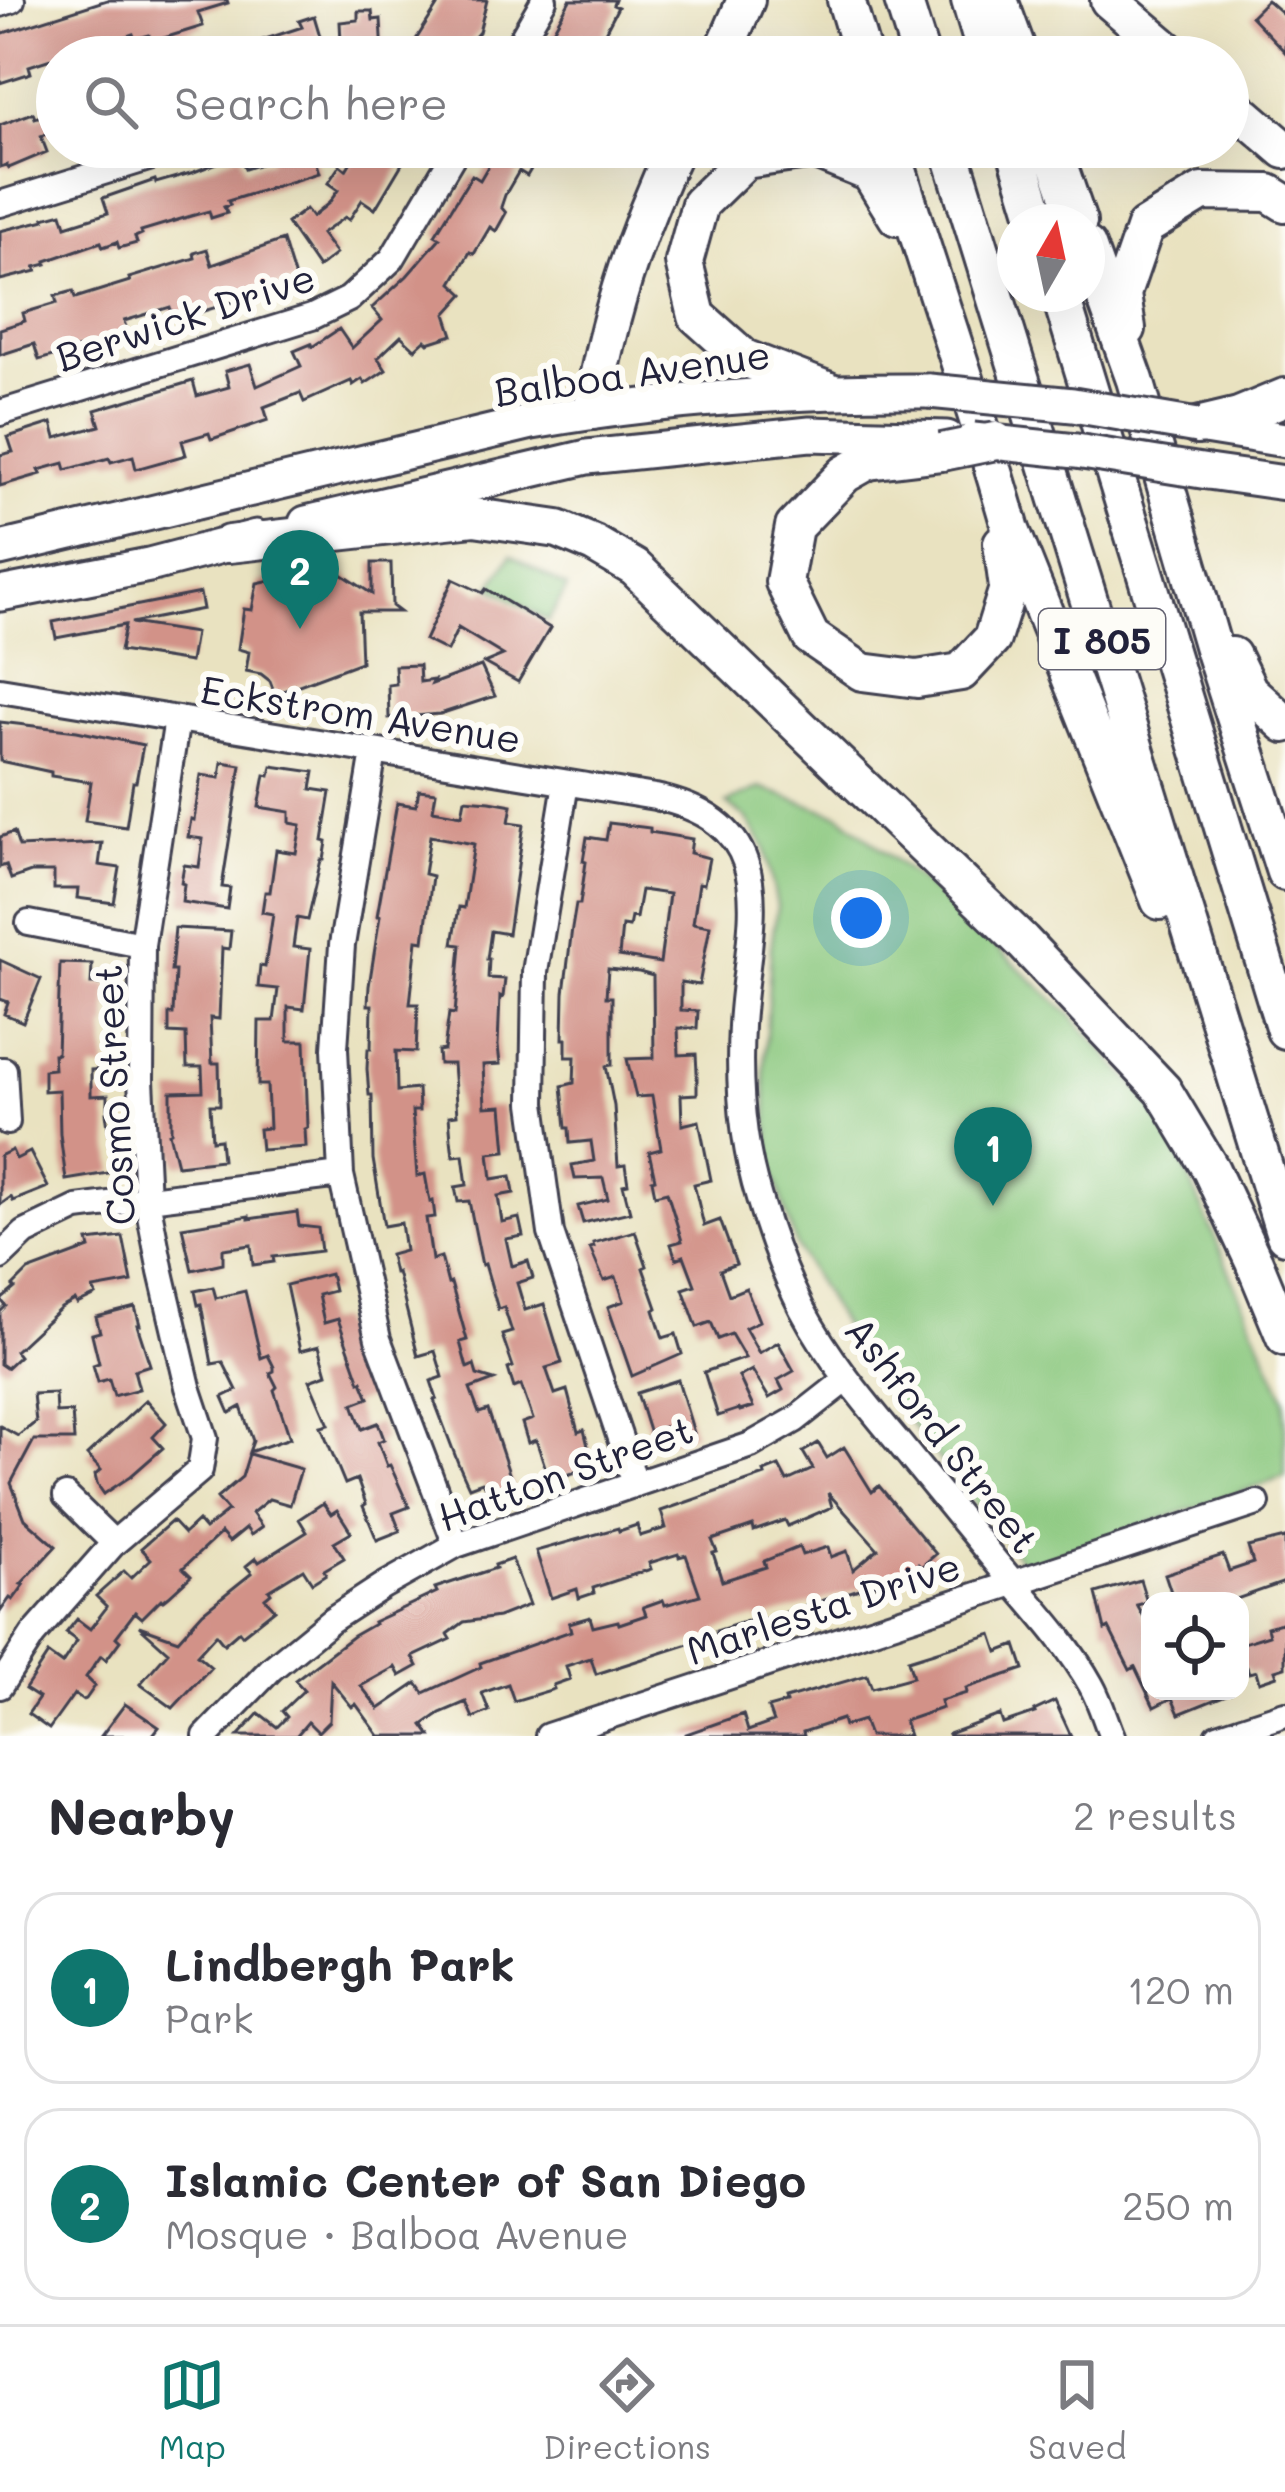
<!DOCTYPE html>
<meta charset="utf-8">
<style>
:root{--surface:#fff;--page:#f2f2f3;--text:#2b2b33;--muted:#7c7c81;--line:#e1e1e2;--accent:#0f766e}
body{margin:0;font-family:Mali,sans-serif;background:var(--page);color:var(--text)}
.controls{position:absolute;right:36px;bottom:36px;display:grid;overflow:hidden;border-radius:24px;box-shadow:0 12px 48px #0002}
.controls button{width:108px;height:108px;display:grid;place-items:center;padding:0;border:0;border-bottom:3px solid var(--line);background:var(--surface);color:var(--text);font:60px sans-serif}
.compass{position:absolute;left:997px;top:204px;width:108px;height:108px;border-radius:50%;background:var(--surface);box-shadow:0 12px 48px #0002;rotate:9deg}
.you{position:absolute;left:861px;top:918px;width:42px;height:42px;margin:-30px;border:9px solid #fff;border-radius:50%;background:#1a73e8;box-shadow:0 0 0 18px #1a73e833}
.badge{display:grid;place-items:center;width:78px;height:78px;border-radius:50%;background:var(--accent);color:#fff;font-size:39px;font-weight:700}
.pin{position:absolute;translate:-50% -99px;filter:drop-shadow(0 3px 6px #0008)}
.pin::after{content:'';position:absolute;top:63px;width:42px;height:36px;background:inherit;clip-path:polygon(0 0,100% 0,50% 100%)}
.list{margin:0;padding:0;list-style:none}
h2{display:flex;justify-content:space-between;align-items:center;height:156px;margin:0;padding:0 48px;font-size:51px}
h2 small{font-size:39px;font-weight:400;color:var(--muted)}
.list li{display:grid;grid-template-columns:78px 1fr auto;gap:36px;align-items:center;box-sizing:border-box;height:192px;margin:0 24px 24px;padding:0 24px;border:3px solid var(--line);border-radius:36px}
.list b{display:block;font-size:45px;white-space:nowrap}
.list p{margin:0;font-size:39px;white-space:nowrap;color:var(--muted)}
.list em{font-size:39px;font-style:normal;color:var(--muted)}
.icon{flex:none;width:66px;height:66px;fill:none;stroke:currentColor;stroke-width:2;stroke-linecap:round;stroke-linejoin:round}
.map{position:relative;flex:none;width:1285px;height:1736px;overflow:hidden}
.search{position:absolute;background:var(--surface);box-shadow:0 12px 48px #0002;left:36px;right:36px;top:36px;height:132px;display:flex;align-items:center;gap:30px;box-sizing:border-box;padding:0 42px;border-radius:66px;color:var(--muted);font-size:45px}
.sheet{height:588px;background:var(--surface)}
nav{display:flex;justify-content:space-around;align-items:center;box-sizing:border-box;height:168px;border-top:3px solid var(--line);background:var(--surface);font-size:33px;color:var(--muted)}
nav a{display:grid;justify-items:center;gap:6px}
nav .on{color:var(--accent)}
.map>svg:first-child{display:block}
.green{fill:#89c77d;stroke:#56745c;stroke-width:3}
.building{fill:#d29288;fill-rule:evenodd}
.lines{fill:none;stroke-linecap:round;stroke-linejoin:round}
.minor-casing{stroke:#403f4f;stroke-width:30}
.major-casing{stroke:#403f4f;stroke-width:39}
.highway-casing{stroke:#403f4f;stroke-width:42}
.minor{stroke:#fff;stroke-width:24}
.major{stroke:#fff;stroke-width:33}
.highway{stroke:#fff;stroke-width:36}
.major-bridge-casing{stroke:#403f4f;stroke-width:39;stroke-linecap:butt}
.highway-bridge-casing{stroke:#403f4f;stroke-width:42;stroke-linecap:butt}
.major-bridge{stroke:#fff;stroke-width:33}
.highway-bridge{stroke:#fff;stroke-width:36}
.labels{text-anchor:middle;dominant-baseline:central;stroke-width:12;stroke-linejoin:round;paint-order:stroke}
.shield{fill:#fdfcf7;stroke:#646373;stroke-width:3}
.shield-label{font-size:36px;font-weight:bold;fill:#22223b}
.street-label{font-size:39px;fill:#22223b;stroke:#fdfcf7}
</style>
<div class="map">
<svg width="1285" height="1736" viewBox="0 0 1285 1736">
<rect width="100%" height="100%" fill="#fdfcf7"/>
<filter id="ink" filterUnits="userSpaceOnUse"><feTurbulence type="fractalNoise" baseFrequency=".00833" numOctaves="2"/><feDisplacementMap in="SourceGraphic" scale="24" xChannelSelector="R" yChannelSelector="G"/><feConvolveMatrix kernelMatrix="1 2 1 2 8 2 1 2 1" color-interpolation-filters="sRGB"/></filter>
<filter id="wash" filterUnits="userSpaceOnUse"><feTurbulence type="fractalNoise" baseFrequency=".004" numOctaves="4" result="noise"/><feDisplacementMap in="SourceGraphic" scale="48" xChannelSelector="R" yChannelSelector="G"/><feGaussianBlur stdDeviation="2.7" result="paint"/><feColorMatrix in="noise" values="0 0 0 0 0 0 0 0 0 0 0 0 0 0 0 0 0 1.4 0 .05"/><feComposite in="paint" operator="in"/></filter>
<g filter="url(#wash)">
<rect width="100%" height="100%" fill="#e9e2c0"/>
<!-- green -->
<path class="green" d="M511,555L567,588L548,621L491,587Z
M760,788L840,815L952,907L1070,1014L1161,1114L1285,1399V1477L1025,1566L872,1376L796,1246L772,1166L764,1071L771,947L777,906L765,847L746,818L727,803Z"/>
<g id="blocks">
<!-- building -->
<path class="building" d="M107,0H227L228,3L198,12L203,26L151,42L149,35L135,39L133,34L104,44L107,53L94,57H57L29,66L31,73L0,83V34Z
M441,0H487L479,32L457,57H405Z
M570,0H615L613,5L618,7L592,57H538Z
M1267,0L1285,16V52L1251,16Z
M358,11H372L373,20L381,19L383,57H355V42H341L340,22L358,20Z
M314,16L323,46L311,50L313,57H221L220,54L302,27L299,21Z
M57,111V130L41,136L47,152L9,168L7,165L0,167V125L33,113L35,118Z
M267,147H311L319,173L228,201L230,205L224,207L227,213L211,218L209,211L191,216L141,231L142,234L135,237L137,243L119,248L117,242L103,247L101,242L46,261L47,264L35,267L37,271L0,280V231L45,220L44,218L62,213L66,226L108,213L103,198L155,180L156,183L194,172L240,154L245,169L272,160Z
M360,147H400L409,152L375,209L362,200L349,220L345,217L321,234L336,254L318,268L287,223L306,209L312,217L329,203L338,190L328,183L340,165L346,170Z
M478,147H544L527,176L519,171L505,195L501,207L506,213L496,231L490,227L474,254L470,252L452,283L464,294L446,314L453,335L428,343L425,340L415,349L401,336L378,358L386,370L365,384L362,379L353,385L351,381L304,402L300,393L264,407L268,420L215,438L211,439L209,433L182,441L186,455L136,469L133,456L111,462L109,458L66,470L64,463L39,470L41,474L0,486V455L13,452L8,437L52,423L56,438L100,426L95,410L193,381L197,396L229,387L225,371L250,364L257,386L301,366L294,351L311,344L312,347L339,329L352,348L382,320L372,308L407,276L440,238L435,235L472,175L480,180L494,156Z
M283,240L296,282L246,294L247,298L174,320L170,307L124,321L128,334L39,360L34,344L0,355V329L25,321L23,313L57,303L55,296L73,291L75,298L130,281L129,278L195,258L194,253L207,249L212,265Z
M372,563H391L392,606L400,612H359L361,662L275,694L270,681L261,674L246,671L249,652L238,649L244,609L252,610L257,583L331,567L372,594Z
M453,579L483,593L486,589L550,628L518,682L484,663L503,655L458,628L447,651L425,640Z
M200,593L203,609L131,623L195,633L190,662L120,651L125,625L56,638L53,622Z
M419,665L420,682L434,680L432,684L481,666L495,696L440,714L389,718L388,685L396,684L395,666Z
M0,722L77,731L143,745L136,782H133L126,827L85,821L91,782L51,776V772L0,761Z
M222,762L241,765L222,887L230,888L227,909L182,902L184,884L181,883L184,865L199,867L203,839L188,837L191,819L194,820L201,775L220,778Z
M272,766L314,772L311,789L331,792L323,841L327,842L324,860H321L307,920L297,918L293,947L310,949L304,1009L288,1007V1041H305L308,1128L305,1129L306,1147L261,1150L259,1129L269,1128L267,1085H258L259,1021H274L278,989L258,987L260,966L265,967L273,914L262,912L265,892H270L276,850L296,853L301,825L290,823V812L259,807L265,775L270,776Z
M419,790L436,792L433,810L462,815L465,799L490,801L512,805L509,822L524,824L508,934L491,931L487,959H489L488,978L505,979L503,997L500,996L498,1046L500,1064L483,1065L485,1107L502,1106L506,1151L489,1153L492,1179L511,1176L514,1193L498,1196L502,1222L519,1218L523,1236L506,1239L512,1266L528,1261L533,1278L517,1283L525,1310L544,1304L562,1363L546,1368L555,1394L567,1390L578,1432L584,1430L593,1466L550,1481L536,1440L528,1443L522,1423L533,1419L521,1385L514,1388L508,1369L513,1367L502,1335L512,1332L504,1307L498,1309L485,1264L482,1265L469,1201L458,1202L455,1187L467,1185L463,1155L453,1156L451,1139L449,1116L457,1115L453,1064H439L438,1051L444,1050L449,1013L455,1014L461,945L453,944L459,907L464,908L474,844L430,836L424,874L432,876L424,941L417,940L410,1004H418L416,1052L396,1051L397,1091L418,1089L419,1111H412L417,1176L425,1174L430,1202L433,1201L435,1217L426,1218L432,1260L441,1257L448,1284L451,1283L467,1340L460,1342L467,1368L474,1365L477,1375L494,1380L470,1389L479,1413L488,1410L515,1491L492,1500L482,1482L469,1487L458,1463L434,1400L437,1399L431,1381L443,1377L435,1351L418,1356L397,1272L394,1273L390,1255L405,1251L401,1223L384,1226L373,1159L372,1095H369L367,1069L368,1049H371L372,1005H368L369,986L380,916H377L397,803L416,806Z
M609,823L650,828V832L692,839L690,853L709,858L704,884L699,883L693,923L710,926L699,985L681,982V1010L698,1011L697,1028H678L679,1055L696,1054L697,1072V1094L681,1095L682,1125L699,1121L711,1180L694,1184L704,1226L720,1220L736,1264L720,1270L729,1295L746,1288L759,1321L745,1328L759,1353L778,1342L794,1371L778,1380L783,1390L769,1398L752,1370L739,1377L753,1407L740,1411L739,1409L718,1416L704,1372L745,1358L731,1334L718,1339L711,1322L697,1327L683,1289L695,1285L684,1256L676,1259L671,1244L682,1241L667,1192L655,1195L652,1180L655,1179L649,1152L661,1149L652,1096L636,1097L627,1059L654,1058L653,976L639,972L608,969L606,997H612V1065L606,1066L614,1106L618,1166L625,1165L628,1184L623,1185L630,1212L583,1223L578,1206L608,1199L603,1178L575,1179L572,1165L594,1161L591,1141L570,1143L569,1128H566L562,1086L574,1083L575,1057H566V1039H563L564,993L572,928L576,904H580L586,862L583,861L587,837L606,840ZM641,890L669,894L660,963L619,956L622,926L629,927L631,917L636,918Z
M14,832L19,847L102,843L99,865L120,868L114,903L77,898L78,889H54V872H31L11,879L6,865L0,867V837Z
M175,928L231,931L229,949L222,948L219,1019L210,1018L212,1063H219L220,1105H210L212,1140L220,1139L222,1160L177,1165L169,1133L171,1132V1092L203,1091L202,1067H187L186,1034L169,1033V1014H173L175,971H171Z
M0,960L41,979L23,1022L4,1014L8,1002L0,999Z
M60,963L92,964L91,984H108L107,1027L104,1026L106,1069L91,1070V1096L108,1095V1113H106L114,1172L66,1180L60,1134L59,1090L44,1091V1070L54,1069L53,1054H57Z
M12,1150L16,1159L30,1152L48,1187L13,1201L11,1197L0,1205V1156Z
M297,1212L299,1226L318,1228L321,1251L273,1257L274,1262L253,1265L251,1245L223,1249V1263L192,1270L182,1227L249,1216V1219Z
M635,1231L647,1266L643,1268L657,1308L654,1310L663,1338L676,1334L682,1354L632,1376L608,1307L624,1301L616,1277L604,1281L590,1248L594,1247L593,1243Z
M123,1237L132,1282L93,1289L96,1295L77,1304L75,1300L61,1308L15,1351L19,1356L6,1368L0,1364V1312L6,1306L1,1300L15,1288L13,1286L28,1271L90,1248L88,1241Z
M330,1274L334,1291L318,1295L324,1323L338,1319L360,1382L362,1381L369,1398L353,1404L362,1429L378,1423L384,1439L378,1442L387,1466L390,1465L409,1507L393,1513L400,1531L377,1540L363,1506L366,1504L357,1479L345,1484L321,1426L329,1424L310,1380L327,1374L319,1346L300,1351L286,1285Z
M213,1287L216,1298L245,1291L261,1358L268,1355L274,1367V1371L270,1373L277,1387L274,1390L290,1438L249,1452L253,1441L241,1407L230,1413L223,1397L237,1390L223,1362L212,1364L201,1304L198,1305L195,1291Z
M135,1307L140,1325H137L150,1365L134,1370L139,1389L114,1396L109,1379L98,1382L93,1365L99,1363L92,1334L100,1332L96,1317Z
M678,1380L694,1433L671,1440L664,1427L649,1431L637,1393Z
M55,1393L56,1413L72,1412L74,1440H34L11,1483L25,1519L56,1546L21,1584L24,1585L13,1600L10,1598L0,1612V1426L18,1436L36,1422L33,1394Z
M146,1400L166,1423L153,1437L163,1448L131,1476L104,1494L97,1484L95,1475L101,1470L87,1455Z
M818,1443L827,1458L844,1447L872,1492L879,1486L936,1554L921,1567L918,1564L895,1583L877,1586L875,1584L758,1621L757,1618L716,1631L717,1635L596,1674L591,1658L566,1666L570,1679L553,1685L554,1689L514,1701L508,1684L482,1693L489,1711L473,1718L466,1702L440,1713L423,1725L431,1736H379L356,1704L352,1707L331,1681L329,1721L318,1732L308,1722L296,1736H238L259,1713L277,1727L287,1717L282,1711L304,1690L295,1680L353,1636L374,1624L373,1622L437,1592L435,1588L496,1568L495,1565L512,1559L529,1605L498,1617L464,1622L448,1634L451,1639L413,1657L418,1666L400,1676L395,1667L361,1686L379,1709L417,1683L424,1693L481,1667L480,1663L571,1631L569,1623L590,1617L593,1627L618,1621L619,1624L646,1615L643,1607L663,1600L665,1605L700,1595L686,1555L679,1557L678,1554L649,1563L651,1569L593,1588L594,1593L579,1598L577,1589L551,1598L536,1551L618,1528L619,1531L637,1525L640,1536L666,1528L661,1511L765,1475L764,1472L779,1466L787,1481L813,1469L803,1452ZM828,1493L878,1549L853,1570L847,1551L831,1557L828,1547L802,1555L799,1547L764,1561L766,1567L722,1581L713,1553L717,1552L712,1540L753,1526L754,1531L785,1520L788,1526L832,1507Z
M249,1454L301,1469L290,1505L269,1499L252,1513L262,1527L251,1535L246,1528L229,1542L221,1533L183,1568L191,1576L169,1596L163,1601L161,1599L142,1618L135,1612L116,1637L120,1641L106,1660L101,1656L86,1677L95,1686L86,1699L82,1700L74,1694L49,1729L28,1714L39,1698L25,1689L48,1654L62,1664L77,1641L66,1633L77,1619L90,1629L107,1607L96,1596L124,1571L131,1578L151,1559L141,1548L172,1521L184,1534L198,1521L205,1529L228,1511L217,1498L242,1477Z
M323,1503L331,1514L337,1510L351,1532L334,1542L344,1558L324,1570L326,1574L312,1583L303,1569L269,1590L271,1593L265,1598L275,1609L242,1635L239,1631L224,1644L216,1634L197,1655L211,1667L173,1708L140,1684L168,1652L139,1626L178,1640L203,1612L252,1573L246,1566L256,1558L259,1562L307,1532L299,1519Z
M1285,1538V1582L1231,1601H1174L1165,1574L1223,1555L1229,1571L1253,1563L1248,1547Z
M1140,1580L1146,1599L1145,1603L1137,1605L1150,1629V1691H1231V1693L1179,1714L1172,1698L1154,1707L1135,1667L1130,1670L1109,1628L1105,1630L1096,1593Z
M1285,1622V1667L1275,1670L1277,1676L1259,1682L1256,1671L1249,1673L1247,1667L1240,1669V1644L1269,1635L1267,1627Z
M992,1634L998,1652L1016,1645L1024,1669L966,1688L967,1693L940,1701L942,1708L904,1721L909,1736H869L863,1720L844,1726L842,1719L803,1732L804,1736H686V1734L743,1714L748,1731L773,1722L768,1708L786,1703L785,1699L867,1675L872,1688L913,1677L908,1660Z
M1055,1701L1071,1736H949L948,1734L1000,1715L1003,1724L1035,1713L1034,1711Z
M125,1704L159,1727L152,1736H101Z"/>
</g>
</g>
<g filter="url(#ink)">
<use href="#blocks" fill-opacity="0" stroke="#403f4f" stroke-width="3"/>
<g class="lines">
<defs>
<path id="minor" d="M0,4L12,0
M511,57L544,0
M0,204L184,147
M0,413L312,317L349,299L392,259L458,147
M0,690L655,797C790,825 746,927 741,1026C738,1083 742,1143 759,1198C770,1236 784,1274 802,1309C828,1358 863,1400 898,1442C931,1482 963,1522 996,1562C1029,1602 1066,1640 1091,1685C1100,1701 1105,1719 1112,1736
M374,752L342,945L335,1048L341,1175L378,1339L456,1545
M566,783L535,972L533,1103L551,1233L635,1483
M29,923L142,945
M0,1070H4L7,1122
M0,1257L25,1233L77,1208L341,1175
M66,1496L114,1543
M0,1686L33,1635L114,1543L200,1470L205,1438L188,1387L161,1272L147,1199L141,1080L142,945L177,719
M206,1736L271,1669L331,1620L383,1586L456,1545L751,1445L795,1420L846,1380
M548,1736L1257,1503
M1218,1736L1285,1714"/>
<path id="major" d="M1198,426L1285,440
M1208,472L1285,483
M306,523L587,457L810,434L947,438
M0,549L532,422C663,399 796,390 929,391
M0,594L149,565L256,537"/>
<path id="highway" d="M846,0L863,57
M903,0L921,57
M970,0L987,57
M999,0L1020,57
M1109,0L1176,57
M721,57L746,0
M1228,101L1285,150
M891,147C929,275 975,401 1011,530L1160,901
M949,147L1285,1235
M1015,147L1038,222
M1052,147L1078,222
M1087,246L1135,380L1212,645L1285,872
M1060,294L1285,1030
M1127,329L1122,294L1145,227L1202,192L1269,193L1285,203
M827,390L744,358L697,316L684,262L700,204L745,160L814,150L870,173L897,217
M592,411C607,320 636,230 676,147
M1197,426L1239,416L1285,397
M942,452L868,461L845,474L794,527L784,582L811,637L862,672L917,679L961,672L992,639L1008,588L1002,543
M229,544L474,517L558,529L594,544L635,568L1022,941L1163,1090L1211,1170L1254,1262L1285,1337
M1232,656L1249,691L1285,724"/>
</defs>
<!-- minor casing -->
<use href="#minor" class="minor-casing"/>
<!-- major casing -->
<use href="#major" class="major-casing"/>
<!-- highway casing -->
<use href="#highway" class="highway-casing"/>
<!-- minor -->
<use href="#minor" class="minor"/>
<!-- major -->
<use href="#major" class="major"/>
<!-- highway -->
<use href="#highway" class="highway"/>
<defs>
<path id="major-bridge" d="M929,391L1073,405L1197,426
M973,440L1076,451L1208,472"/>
<path id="highway-bridge" d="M942,452L996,441"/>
</defs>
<!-- major-bridge casing -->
<use href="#major-bridge" class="major-bridge-casing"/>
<!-- highway-bridge casing -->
<use href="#highway-bridge" class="highway-bridge-casing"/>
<!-- major-bridge -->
<use href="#major-bridge" class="major-bridge"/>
<!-- highway-bridge -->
<use href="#highway-bridge" class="highway-bridge"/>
</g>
</g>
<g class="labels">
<!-- shield labels -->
<rect class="shield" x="1039" y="609" width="126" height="60" rx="9"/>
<g class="shield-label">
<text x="1102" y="639">I 805</text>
</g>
<!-- street labels -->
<g class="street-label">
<text transform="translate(185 316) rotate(-18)">Berwick Drive</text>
<text transform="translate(632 372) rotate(-8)">Balboa Avenue</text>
<text transform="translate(361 713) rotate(9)">Eckstrom Avenue</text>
<text transform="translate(113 1095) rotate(-93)">Cosmo Street</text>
<text transform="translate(943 1434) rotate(52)">Ashford Street</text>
<text transform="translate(565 1472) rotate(-20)">Hatton Street</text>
<text transform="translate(823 1607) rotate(-18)">Marlesta Drive</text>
</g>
</g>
</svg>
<div class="controls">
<button><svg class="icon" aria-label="locate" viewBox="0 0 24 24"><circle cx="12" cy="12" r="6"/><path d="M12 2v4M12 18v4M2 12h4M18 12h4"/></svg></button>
</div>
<svg class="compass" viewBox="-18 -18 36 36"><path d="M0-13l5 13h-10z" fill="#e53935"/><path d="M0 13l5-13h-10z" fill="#7c7c81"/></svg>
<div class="you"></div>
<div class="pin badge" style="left:993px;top:1206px">1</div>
<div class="pin badge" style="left:300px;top:629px">2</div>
<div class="search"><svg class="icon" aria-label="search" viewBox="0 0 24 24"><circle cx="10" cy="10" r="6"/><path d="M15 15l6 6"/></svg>Search here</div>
</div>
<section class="sheet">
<h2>Nearby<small>2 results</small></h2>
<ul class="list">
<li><span class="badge">1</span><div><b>Lindbergh Park</b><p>Park</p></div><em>120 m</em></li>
<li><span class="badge">2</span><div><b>Islamic Center of San Diego</b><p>Mosque · Balboa Avenue</p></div><em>250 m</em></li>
</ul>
</section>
<nav>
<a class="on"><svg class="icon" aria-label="map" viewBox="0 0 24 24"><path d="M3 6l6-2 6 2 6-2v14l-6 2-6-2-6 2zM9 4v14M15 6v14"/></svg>Map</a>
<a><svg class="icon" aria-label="directions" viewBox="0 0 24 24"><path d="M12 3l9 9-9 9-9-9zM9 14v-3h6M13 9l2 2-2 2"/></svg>Directions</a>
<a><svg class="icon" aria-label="saved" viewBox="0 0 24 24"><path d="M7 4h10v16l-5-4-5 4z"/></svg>Saved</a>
</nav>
